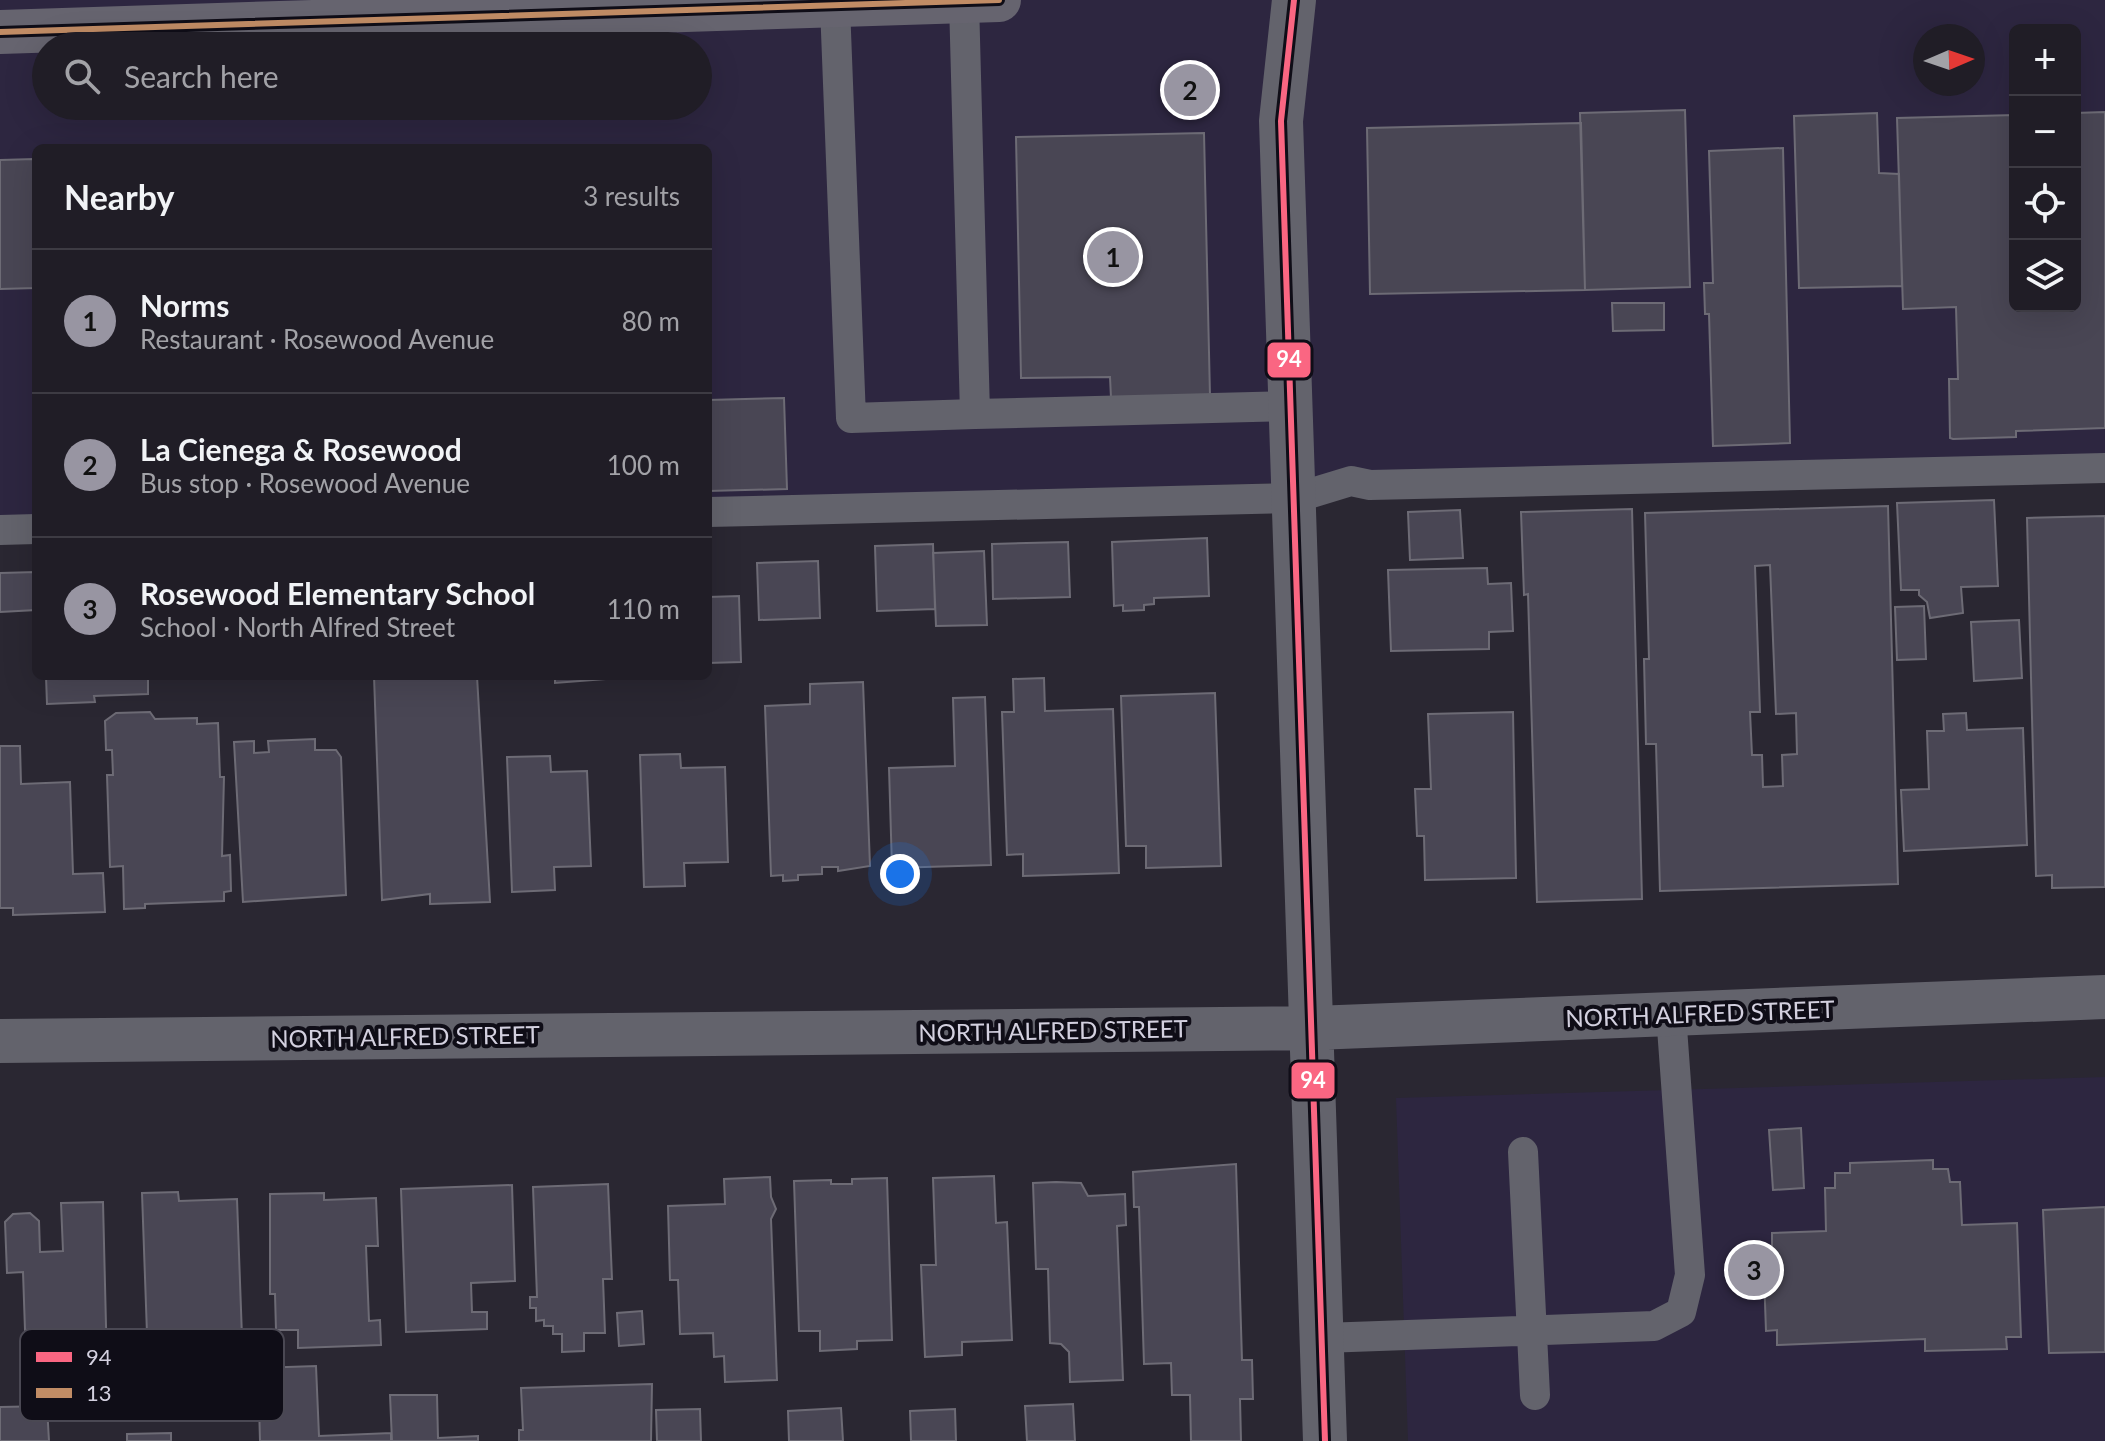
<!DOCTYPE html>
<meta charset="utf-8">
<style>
:root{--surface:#201d26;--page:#28262e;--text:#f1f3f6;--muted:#a2a2a7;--line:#3d3b43;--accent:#9895a2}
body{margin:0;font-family:Lato,sans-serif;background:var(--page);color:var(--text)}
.controls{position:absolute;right:24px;top:24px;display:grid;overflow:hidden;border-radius:12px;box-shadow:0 8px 32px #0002}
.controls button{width:72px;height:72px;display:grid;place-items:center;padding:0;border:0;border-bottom:2px solid var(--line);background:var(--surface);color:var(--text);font:40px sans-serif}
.compass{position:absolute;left:1913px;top:24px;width:72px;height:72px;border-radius:50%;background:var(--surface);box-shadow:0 8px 32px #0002;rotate:88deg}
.you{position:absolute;left:900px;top:874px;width:28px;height:28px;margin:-20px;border:6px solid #fff;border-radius:50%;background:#1a73e8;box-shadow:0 0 0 12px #1a73e833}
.badge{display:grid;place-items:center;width:52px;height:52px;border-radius:50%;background:var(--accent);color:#111;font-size:26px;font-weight:700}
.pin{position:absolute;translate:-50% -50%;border:4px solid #fff;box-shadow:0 2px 8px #0006}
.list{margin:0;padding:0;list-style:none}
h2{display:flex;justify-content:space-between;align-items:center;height:104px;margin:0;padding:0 32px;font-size:34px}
h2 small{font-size:26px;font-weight:400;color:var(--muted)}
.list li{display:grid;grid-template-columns:52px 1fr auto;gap:24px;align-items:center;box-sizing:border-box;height:144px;padding:0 32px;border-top:2px solid var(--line)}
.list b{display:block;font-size:30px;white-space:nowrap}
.list p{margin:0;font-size:26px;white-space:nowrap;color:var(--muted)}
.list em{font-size:26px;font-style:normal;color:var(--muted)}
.icon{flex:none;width:44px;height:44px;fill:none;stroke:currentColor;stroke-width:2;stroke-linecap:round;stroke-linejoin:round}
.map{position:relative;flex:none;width:2105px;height:1441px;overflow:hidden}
.search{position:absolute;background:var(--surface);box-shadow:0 8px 32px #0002;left:32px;top:32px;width:680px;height:88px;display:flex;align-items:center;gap:20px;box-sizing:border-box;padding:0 28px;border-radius:44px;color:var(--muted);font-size:30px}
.panel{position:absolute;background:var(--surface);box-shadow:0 8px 32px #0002;left:32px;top:144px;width:680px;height:536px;border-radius:12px}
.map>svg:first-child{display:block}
.built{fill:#2d2640;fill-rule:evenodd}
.building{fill:#494654;stroke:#6d6b75;stroke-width:2;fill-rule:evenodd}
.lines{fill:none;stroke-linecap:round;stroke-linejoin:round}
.lane{stroke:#63636c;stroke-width:30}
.street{stroke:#63636c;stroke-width:44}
.primary{stroke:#66646f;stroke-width:44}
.bus-1-casing{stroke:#0f0d17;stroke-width:12}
.bus-2-casing{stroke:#0f0d17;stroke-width:12}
.bus-1{stroke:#fa6682;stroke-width:6}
.bus-2{stroke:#c18c65;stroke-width:6}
.labels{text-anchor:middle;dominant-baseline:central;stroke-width:8;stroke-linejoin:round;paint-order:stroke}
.street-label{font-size:24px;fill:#d3d0df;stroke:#0f0d17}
.key{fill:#0f0d17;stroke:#4a4853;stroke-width:2}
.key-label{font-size:22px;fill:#d3d0df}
.line-badge{stroke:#0f0d17;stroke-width:3}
.badge-label{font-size:22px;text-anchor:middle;font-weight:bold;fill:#fff}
</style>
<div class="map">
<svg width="2105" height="1441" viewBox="0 0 2105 1441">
<rect width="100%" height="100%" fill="#2a2732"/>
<!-- built -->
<path class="built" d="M0,0H2105V457L708,501V148H36V522L0,523ZM2015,30H2075V306H2015ZM1925,36H1973V84H1925ZM46,46H698V106H46Z
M2105,1077V1441H1408L1396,1098Z"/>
<!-- building -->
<path class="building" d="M1685,110L1690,287L1585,290L1580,113Z
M2105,112V428L2016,431V437L1953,439L1950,438L1949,379H1958L1956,307L1903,309L1897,118L2015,115V306H2075V113Z
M1877,113L1879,173L1899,174L1902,286L1799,288L1794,116Z
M1581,123L1585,290L1370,294L1367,128Z
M1204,133L1210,396L1111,398L1110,377L1021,378L1016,137Z
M1783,148L1790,443L1713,446L1709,314H1705L1704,283H1713L1709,151Z
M34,159L36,288L0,289V160Z
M1612,303H1664V330L1613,331Z
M784,398L787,489L708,491V400Z
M1994,500L1998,586L1961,587L1963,613L1930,618L1927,602L1919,595V590H1901L1897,503Z
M1888,506L1898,884L1660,891L1656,744H1646L1644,659H1649L1645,513ZM1770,565L1776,714L1796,713L1797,754L1782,755L1783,786L1763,787L1762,755H1752L1750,712H1760L1755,566Z
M1632,509L1642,899L1537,902L1528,594L1524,595L1521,512Z
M1460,510L1463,558L1410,560L1408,512Z
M2105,516V887L2052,888V875L2036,876L2027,518Z
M1207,538L1209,596L1154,598V604L1144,605V610L1123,611V605L1114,606L1112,542Z
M1068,542L1070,597L993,599L992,544Z
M933,544L935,609L877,611L875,546Z
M984,551L987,625L936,626L933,553Z
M818,561L820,618L759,620L757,563Z
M1487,568L1488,584L1511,583L1513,631L1489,632V649L1391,651L1388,570Z
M36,572V610L0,612V573Z
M739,596L741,662L708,663V597Z
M1924,606L1926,659L1897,660L1895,607Z
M2019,620L2022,678L1974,681L1971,622Z
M46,676H148V694L94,696L95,702L47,704Z
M374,676H477L490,902L430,904V894L382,900Z
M555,676H605V679L555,683Z
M1044,678L1045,711L1113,709L1119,873L1023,876V854L1007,855L1002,712H1014L1013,679Z
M863,682L870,866L838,871V867H822V874L798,875V880L783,881V875L771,876L765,706L810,704V684Z
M1215,693L1221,866L1146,868V846H1126L1121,696Z
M985,697L991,865L892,868L889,768L955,766L953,698Z
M150,712L155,719L197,718V724L218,723L220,777H224L222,856L230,855L231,891L224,892V901L145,904V908L124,909L123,866L110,867L107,775H113L112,750H106L105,721L116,713Z
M1513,712L1516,878L1425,880L1424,836H1417L1415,789H1431L1428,714Z
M1966,713L1967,730L2023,728L2027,845L1904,851L1901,790L1929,789L1927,731H1944L1943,714Z
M315,739V750H336L341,757L346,895L243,902L234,742L254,741V753L269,752L268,741Z
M0,746H20L21,784L70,782L73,874L103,873L105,912L13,915V908H0Z
M680,754L681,768L725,767L728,862L684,863L685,886L644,887L640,755Z
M550,756L551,772L587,771L591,866L554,867L555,890L512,892L507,757Z
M1801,1128L1804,1188L1773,1190L1769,1130Z
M1933,1160V1169H1948L1950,1182H1960L1962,1225L2017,1223L2021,1337H2006L2007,1349L1925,1351V1339L1777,1345V1330L1766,1331L1763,1247H1772V1233L1826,1231L1825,1188H1835V1173H1850V1163Z
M1236,1164L1242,1360H1252L1253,1399H1240L1241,1441H1191L1190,1395H1172L1171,1363L1144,1364L1139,1207H1134L1133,1172Z
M994,1176L996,1223L1007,1222L1012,1340L962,1342V1355L925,1357L921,1265H936L933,1178Z
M770,1177L771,1197L776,1209L771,1219L777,1380L725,1382L724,1356L714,1357L713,1333L680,1334L678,1280H670L668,1206L725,1204L724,1179Z
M887,1178L892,1340L857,1341V1349L820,1351V1331H799L794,1181L831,1180V1184H852V1179Z
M1056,1182L1081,1183L1088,1196L1125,1194L1126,1225L1117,1226L1123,1380L1070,1382L1069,1352L1061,1344L1050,1343L1048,1269H1036L1033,1183Z
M608,1184L612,1279H603L605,1333H584V1351L562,1352V1334H553V1326H544V1320L536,1321V1308H530V1297H537L533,1187Z
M512,1185L515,1281L471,1283L472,1312H487V1329L406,1332L401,1189Z
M178,1192L179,1201L237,1199L245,1420L197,1421L180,1411L179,1389L149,1390L142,1193Z
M324,1193V1200L376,1198L378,1246H366L369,1321L380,1320L381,1345L298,1348V1330H276L275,1294H270V1194Z
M103,1202L107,1367L57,1369L56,1339H49L48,1329L25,1330L23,1272L7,1273L5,1222L13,1214L30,1213L39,1221L40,1252L63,1251L61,1203Z
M2105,1207V1352L2049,1353L2043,1210Z
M642,1311L644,1344L619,1346L617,1313Z
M316,1366L319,1436L391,1433V1441H260L258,1368Z
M652,1384L651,1441H519V1430H523L521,1388Z
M390,1395H437L438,1438L478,1436V1441H392Z
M1073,1404L1075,1441H1027L1025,1406Z
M47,1406L49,1441H0V1407Z
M841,1408L843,1441H789L788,1411Z
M700,1409L701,1441H657L656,1410Z
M955,1409L956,1441H911L910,1411Z
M171,1433V1441H127V1434Z"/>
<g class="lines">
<!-- lane -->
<path class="lane" d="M835,6L851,418L975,414L964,1
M975,414L1292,406
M708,512L1295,498L1351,481L1370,485L2105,468
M0,530L36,529
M1523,1152L1535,1395
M1323,1338L1654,1326L1681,1312L1690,1275L1671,1014"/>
<!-- street -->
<path class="street" d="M1294,0L1281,121L1325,1441
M0,1041L1314,1028L2105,997"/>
<!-- primary -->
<path class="primary" d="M0,32L999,0"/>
<defs>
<path id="bus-1" d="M1294,0L1281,121L1325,1441"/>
<path id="bus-2" d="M0,32L999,0"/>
</defs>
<!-- bus-1 casing -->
<use href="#bus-1" class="bus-1-casing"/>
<!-- bus-2 casing -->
<use href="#bus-2" class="bus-2-casing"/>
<!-- bus-1 -->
<use href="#bus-1" class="bus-1"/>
<!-- bus-2 -->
<use href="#bus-2" class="bus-2"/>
</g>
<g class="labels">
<!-- street labels -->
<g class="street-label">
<text transform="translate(1700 1013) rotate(-2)">NORTH ALFRED STREET</text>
<text transform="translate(1053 1030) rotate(-1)">NORTH ALFRED STREET</text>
<text transform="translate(405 1036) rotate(-1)">NORTH ALFRED STREET</text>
</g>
</g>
<!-- legend -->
<rect x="20" y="1329" width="264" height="92" rx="12" class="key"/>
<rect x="36" y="1352" width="36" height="10" fill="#fa6682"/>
<rect x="36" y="1388" width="36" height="10" fill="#c18c65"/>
<g class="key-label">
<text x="86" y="1365">94</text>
<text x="86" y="1401">13</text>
</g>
<g class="line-badge">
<rect x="1266" y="341" width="46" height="38" rx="8" fill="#fa6682"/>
<rect x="1290" y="1061" width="46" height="39" rx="8" fill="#fa6682"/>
</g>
<g class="badge-label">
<text x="1289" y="367">94</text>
<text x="1313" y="1088">94</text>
</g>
</svg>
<div class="controls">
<button>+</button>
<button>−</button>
<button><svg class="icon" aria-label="locate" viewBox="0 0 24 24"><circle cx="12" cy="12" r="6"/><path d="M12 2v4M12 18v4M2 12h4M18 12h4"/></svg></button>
<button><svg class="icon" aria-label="layers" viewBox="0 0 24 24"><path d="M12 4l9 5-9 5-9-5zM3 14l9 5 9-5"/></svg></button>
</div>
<svg class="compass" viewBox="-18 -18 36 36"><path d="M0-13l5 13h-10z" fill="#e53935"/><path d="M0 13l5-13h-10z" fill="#a2a2a7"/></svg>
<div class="you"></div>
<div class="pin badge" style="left:1113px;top:257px">1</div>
<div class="pin badge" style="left:1190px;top:90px">2</div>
<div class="pin badge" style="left:1754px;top:1270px">3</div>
<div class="search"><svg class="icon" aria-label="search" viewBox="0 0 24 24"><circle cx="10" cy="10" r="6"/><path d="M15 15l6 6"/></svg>Search here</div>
<section class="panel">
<h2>Nearby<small>3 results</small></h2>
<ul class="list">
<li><span class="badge">1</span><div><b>Norms</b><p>Restaurant · Rosewood Avenue</p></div><em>80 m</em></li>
<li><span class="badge">2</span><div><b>La Cienega &amp; Rosewood</b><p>Bus stop · Rosewood Avenue</p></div><em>100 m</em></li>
<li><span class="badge">3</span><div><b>Rosewood Elementary School</b><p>School · North Alfred Street</p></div><em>110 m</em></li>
</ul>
</section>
</div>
